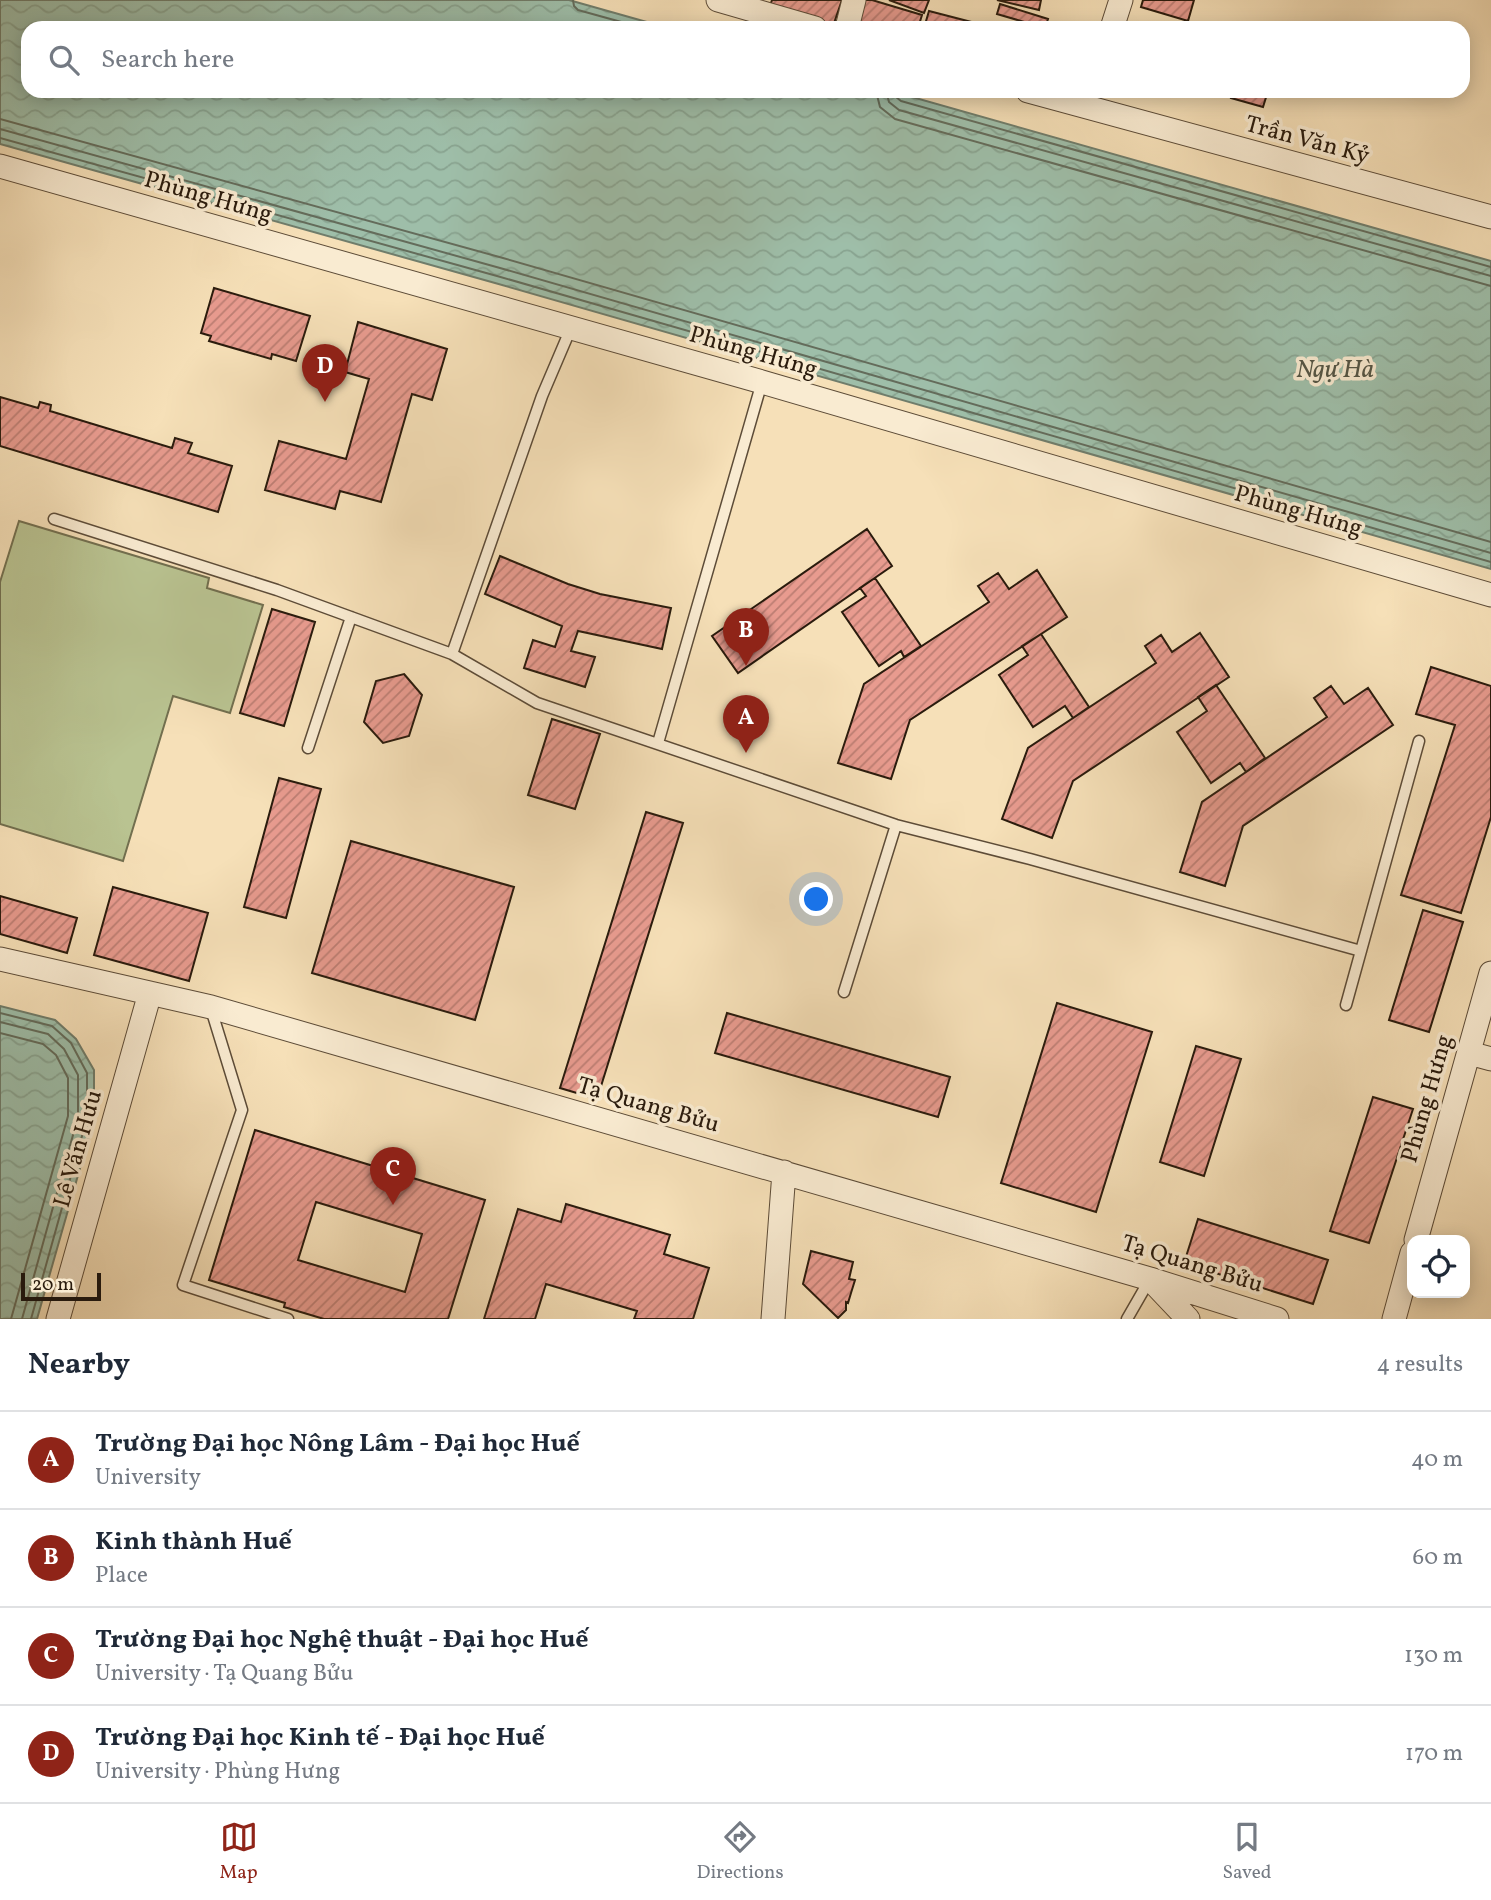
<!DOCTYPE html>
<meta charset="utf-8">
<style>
:root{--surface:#fff;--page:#f6f6f7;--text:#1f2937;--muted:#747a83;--line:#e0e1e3;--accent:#8f2418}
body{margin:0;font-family:Vollkorn,serif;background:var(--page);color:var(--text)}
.controls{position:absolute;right:21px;bottom:21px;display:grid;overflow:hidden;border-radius:14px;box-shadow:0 4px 18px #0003}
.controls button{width:63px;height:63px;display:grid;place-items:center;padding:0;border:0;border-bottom:2px solid var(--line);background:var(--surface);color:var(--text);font:35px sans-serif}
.scale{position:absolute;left:21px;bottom:18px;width:80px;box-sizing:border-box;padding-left:7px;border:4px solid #2a1b0d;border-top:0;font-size:19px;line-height:24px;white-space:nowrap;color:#2a1b0d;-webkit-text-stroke:5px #f9ebd1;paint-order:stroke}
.you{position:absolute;left:817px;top:900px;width:24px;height:24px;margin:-18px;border:5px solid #fff;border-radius:50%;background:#1a73e8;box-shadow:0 0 0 10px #1a73e833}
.badge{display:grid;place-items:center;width:46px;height:46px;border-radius:50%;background:var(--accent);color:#fff;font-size:23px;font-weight:700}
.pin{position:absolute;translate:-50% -58px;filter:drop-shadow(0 2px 4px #0008)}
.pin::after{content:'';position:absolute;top:37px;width:24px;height:21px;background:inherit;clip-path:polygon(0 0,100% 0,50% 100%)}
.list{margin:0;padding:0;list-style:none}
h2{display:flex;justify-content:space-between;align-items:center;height:91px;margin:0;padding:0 28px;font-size:30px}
h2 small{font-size:23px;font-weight:400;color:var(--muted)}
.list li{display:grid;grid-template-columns:46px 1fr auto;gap:21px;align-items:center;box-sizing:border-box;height:98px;padding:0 28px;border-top:2px solid var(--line)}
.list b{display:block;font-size:26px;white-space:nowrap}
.list p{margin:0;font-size:23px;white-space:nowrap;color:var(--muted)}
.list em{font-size:23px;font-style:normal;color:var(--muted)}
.icon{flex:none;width:38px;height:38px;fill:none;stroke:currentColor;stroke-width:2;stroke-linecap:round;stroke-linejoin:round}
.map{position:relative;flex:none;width:1491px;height:1319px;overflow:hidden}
.search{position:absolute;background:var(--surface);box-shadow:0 4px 18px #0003;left:21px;right:21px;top:21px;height:77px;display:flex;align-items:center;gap:18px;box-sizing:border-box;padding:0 24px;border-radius:21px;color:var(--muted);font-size:26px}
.sheet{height:483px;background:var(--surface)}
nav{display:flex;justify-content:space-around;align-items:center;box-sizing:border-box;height:98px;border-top:2px solid var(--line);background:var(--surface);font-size:19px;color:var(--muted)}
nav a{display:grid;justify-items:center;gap:4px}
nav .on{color:var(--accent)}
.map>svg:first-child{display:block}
.pitch{fill:#b9c391;stroke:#726f4f;stroke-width:2}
.water{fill:url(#water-waves);stroke:#707d6b;stroke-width:2}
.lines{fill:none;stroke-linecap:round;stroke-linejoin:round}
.shore{stroke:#646c5b;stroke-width:2}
.building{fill:url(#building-hatch);stroke:#2a1b0d;stroke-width:2;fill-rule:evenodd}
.lane-casing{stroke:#5d4c38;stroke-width:13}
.street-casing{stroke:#5d4c38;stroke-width:25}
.lane{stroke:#f9ebd1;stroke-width:10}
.street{stroke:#f9ebd1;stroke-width:23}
.labels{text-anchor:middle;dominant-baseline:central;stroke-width:7;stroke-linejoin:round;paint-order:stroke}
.street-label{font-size:24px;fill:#2a1b0d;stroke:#f9ebd1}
.water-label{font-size:26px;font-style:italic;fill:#535444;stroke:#f9ebd1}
</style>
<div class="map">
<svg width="1491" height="1319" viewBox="0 0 1491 1319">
<defs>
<pattern id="water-waves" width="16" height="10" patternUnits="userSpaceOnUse" patternTransform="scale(1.75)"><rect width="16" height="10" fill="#9ebea9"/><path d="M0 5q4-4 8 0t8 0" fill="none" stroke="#88a390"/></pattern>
<pattern id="building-hatch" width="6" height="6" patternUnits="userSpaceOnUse" patternTransform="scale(1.75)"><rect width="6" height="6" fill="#e89b8f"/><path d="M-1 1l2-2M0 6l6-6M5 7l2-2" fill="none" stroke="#bc7e73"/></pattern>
</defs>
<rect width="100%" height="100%" fill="#f6e0b8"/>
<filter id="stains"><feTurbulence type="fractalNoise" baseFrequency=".00286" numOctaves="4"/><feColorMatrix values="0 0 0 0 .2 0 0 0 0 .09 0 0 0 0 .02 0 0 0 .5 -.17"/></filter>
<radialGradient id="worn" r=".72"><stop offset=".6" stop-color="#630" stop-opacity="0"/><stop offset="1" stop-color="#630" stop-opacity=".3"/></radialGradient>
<!-- pitch -->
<path class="pitch" d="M19,521L209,578L207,588L263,605L230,713L173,696L123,861L0,824V582Z"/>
<!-- water -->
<path class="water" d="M0,0H569L668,28H28V91H891L1491,261V569L495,283L0,144Z
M0,1006L55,1020L76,1039L94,1070V1119L37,1319H0Z"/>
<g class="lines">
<!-- shore -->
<path class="shore" d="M573,0L574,6L578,10L643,28
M876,91L880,107L895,119L1491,286
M886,91L889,102L899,110L1491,276
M895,91L896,97L901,101L1491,267
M0,119L503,258L1491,542
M0,129L500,268L1491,553
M0,138L497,276L1491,562
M0,1013L52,1026L71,1043L87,1073V1118L31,1319
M0,1022L48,1034L64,1049L78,1075V1117L22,1319
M0,1033L43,1044L56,1055L68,1078V1116L11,1319"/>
</g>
<!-- building -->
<path class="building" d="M772,0H842L833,26L770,6Z
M861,0H872L922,15L918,28H873L855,22Z
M889,0H929L924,13Z
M997,0H1041L1039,10Z
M1143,0H1194L1188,21L1141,7Z
M1000,4L1048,19L1045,28L997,14Z
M929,11L983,25L982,28H924Z
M1233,91H1268L1263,107L1231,98Z
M214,288L310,316L296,361L272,354L271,359L209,341L211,336L201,333Z
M358,322L447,349L432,400L412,394L381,502L340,491L335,509L265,490L279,441L346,459L369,379L345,372Z
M0,397L38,408L40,402L51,405L50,411L172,448L175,438L192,443L188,453L232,466L218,512L0,446Z
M867,529L892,566L738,673L712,636Z
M500,556L568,584L600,594L671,608L662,649L578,631L571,651L595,657L585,687L524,668L533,640L555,647L562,626L485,594Z
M1037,570L1067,617L910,720L891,779L838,763L864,684L989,602L978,586L998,573L1009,589Z
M875,578L921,646L904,657L901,651L879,666L842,612L866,596L860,588Z
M272,609L315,622L284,726L240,713Z
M1200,633L1229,677L1073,781L1052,838L1002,819L1028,748L1156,663L1145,646L1161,635L1172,652Z
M1041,634L1089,707L1073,718L1065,706L1033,727L999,675L1028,655L1022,646Z
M1431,667L1491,686V817L1461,913L1401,895L1455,725L1416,714Z
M404,674L422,695L409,736L383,743L364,722L376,681Z
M1216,685L1265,758L1246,772L1240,763L1211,783L1177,732L1207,711L1198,697Z
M1331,686L1344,704L1368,688L1393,725L1243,826L1225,886L1180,872L1202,802L1327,717L1314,698Z
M552,719L600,734L575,809L528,795Z
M279,778L321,789L286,918L244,907Z
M646,812L683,823L597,1099L560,1088Z
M351,841L514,887L475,1020L312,973Z
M113,887L208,913L189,981L94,955Z
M0,896L77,918L67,953L0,934Z
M1423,910L1463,922L1429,1032L1389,1020Z
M1057,1003L1152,1032L1096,1212L1001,1183Z
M727,1013L950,1077L938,1117L715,1053Z
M1196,1046L1241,1059L1204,1176L1160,1162Z
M1373,1097L1413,1109L1369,1243L1330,1231Z
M255,1130L485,1200L448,1319H324L284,1307L285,1303L209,1280ZM316,1202L422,1234L405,1292L298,1260Z
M566,1204L670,1235L664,1254L709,1268L693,1319H634L637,1311L546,1284L535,1319H484L518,1209L561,1222Z
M1198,1219L1328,1260L1313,1304L1184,1263Z
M811,1251L853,1262L849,1279L855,1280L851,1293L848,1303L846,1302V1310L838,1318L803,1284Z"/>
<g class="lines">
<defs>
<path id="lane" d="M54,519L277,590L452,654L537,703L896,825L1030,859L1361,951
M452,654L542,396L571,328
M658,743L762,382
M308,748L351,617
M844,992L896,825
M1346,1005L1419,741
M211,1009L242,1110L183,1285L288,1319
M1127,1319L1150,1279"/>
<path id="street" d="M718,0L815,28
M847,28L854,0
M1112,28L1121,0
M1028,91L1491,217
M0,166L762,382L1491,595
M0,959L211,1007L1150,1279L1277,1319
M1469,1053L1491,1059
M1416,1240L1491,973
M1152,1281L1188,1319
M58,1319L150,993
M773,1319L784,1172
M1394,1319L1412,1253"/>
</defs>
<!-- lane casing -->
<use href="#lane" class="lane-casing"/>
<!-- street casing -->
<use href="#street" class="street-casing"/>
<!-- lane -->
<use href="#lane" class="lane"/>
<!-- street -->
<use href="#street" class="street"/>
</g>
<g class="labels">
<!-- street labels -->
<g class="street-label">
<text transform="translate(1307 141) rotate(15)">Trần Văn Kỷ</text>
<text transform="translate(208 198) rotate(16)">Phùng Hưng</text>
<text transform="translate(753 353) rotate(16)">Phùng Hưng</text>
<text transform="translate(1298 512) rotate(16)">Phùng Hưng</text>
<text transform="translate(1428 1099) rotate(-74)">Phùng Hưng</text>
<text transform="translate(648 1106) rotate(16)">Tạ Quang Bửu</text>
<text transform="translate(79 1149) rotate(-74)">Lê Văn Hưu</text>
<text transform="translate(1192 1265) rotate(17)">Tạ Quang Bửu</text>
</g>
<!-- water labels -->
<g class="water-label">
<text x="1335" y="370">Ngự Hà</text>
</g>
</g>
<rect width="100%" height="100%" filter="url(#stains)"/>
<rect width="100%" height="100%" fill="url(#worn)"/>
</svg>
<div class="controls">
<button><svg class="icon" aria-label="locate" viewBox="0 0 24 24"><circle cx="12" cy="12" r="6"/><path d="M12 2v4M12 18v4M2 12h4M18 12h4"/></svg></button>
</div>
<div class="scale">20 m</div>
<div class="you"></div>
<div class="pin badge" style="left:746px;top:753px">A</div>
<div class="pin badge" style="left:746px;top:666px">B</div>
<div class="pin badge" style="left:393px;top:1205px">C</div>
<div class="pin badge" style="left:325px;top:402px">D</div>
<div class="search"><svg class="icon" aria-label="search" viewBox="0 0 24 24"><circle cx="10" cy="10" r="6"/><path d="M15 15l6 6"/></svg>Search here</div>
</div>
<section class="sheet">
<h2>Nearby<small>4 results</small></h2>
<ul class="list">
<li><span class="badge">A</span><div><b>Trường Đại học Nông Lâm - Đại học Huế</b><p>University</p></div><em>40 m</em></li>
<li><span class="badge">B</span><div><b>Kinh thành Huế</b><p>Place</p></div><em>60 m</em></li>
<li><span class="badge">C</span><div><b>Trường Đại học Nghệ thuật - Đại học Huế</b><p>University · Tạ Quang Bửu</p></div><em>130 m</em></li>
<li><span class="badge">D</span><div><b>Trường Đại học Kinh tế - Đại học Huế</b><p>University · Phùng Hưng</p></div><em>170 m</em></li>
</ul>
</section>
<nav>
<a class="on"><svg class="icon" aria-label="map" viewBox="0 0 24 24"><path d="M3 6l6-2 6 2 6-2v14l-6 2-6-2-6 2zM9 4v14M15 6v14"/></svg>Map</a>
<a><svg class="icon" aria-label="directions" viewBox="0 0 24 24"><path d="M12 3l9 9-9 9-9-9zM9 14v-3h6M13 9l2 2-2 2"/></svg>Directions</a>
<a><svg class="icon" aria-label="saved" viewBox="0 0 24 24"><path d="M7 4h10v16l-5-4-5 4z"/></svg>Saved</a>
</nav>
